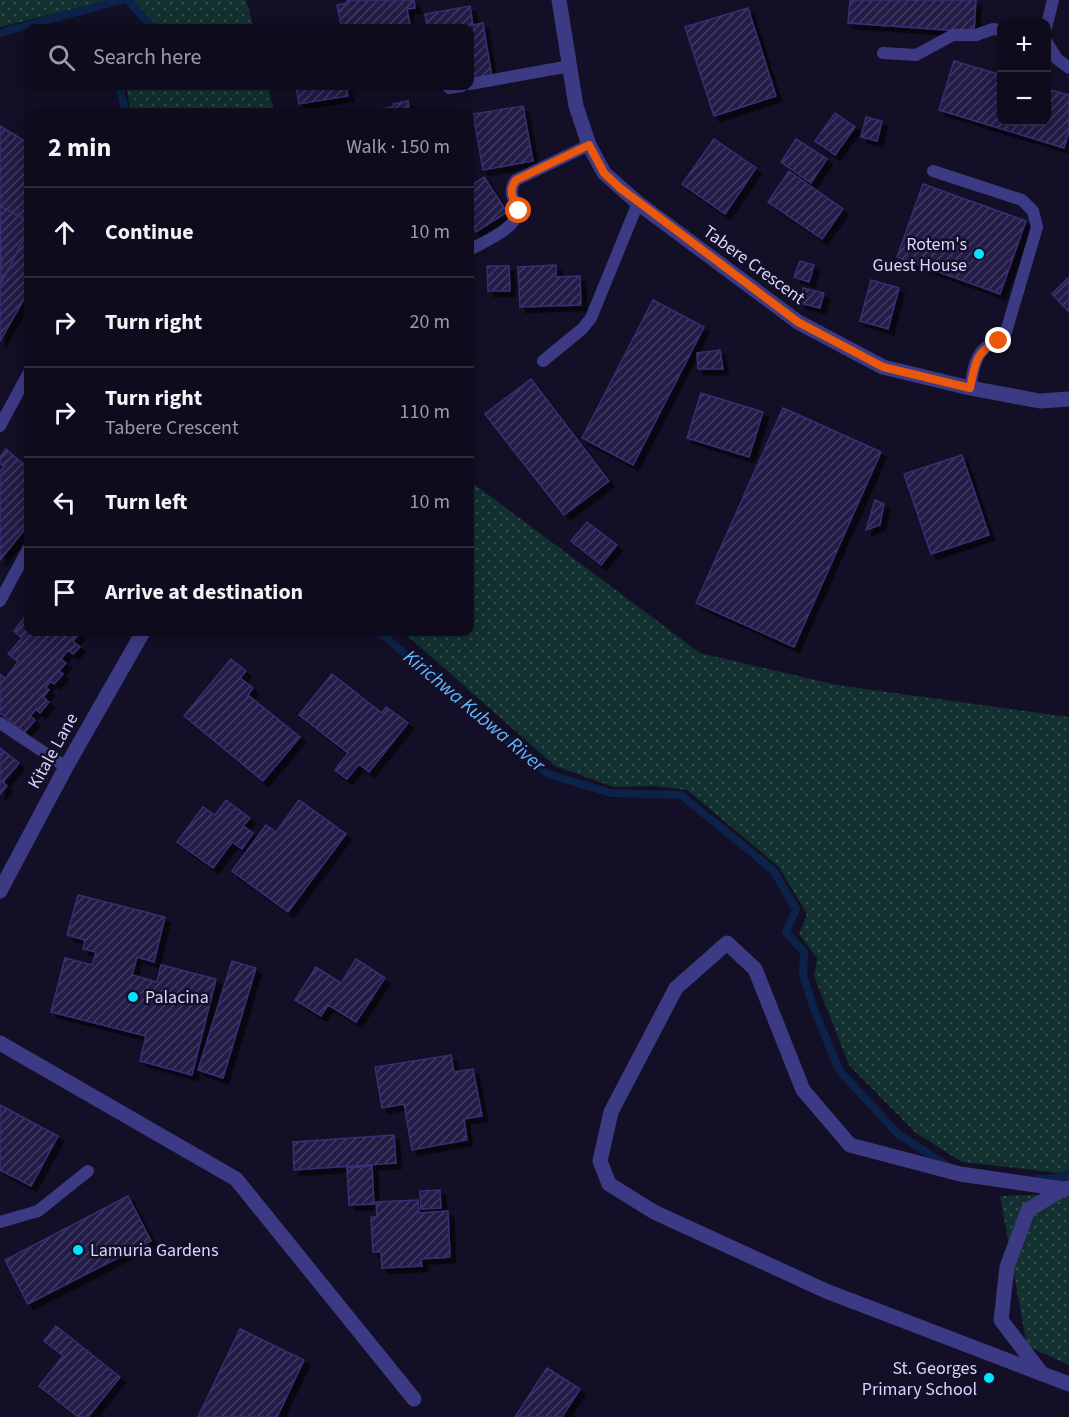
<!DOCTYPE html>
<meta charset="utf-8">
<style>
:root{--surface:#0e0b1c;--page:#1c1929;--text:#f1f3f6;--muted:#9b9ba3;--line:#2e2b3b}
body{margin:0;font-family:"Source Sans 3",sans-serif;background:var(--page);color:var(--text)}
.controls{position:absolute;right:18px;top:18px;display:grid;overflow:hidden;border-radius:12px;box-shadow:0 3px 15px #0003}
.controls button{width:54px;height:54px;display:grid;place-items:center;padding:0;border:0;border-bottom:2px solid var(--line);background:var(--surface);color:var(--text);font:30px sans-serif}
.stop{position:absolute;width:18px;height:18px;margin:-14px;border:4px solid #ea580c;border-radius:50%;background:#fff}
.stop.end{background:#ea580c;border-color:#fff;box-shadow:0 2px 6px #0008}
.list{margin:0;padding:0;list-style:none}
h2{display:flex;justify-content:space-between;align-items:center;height:78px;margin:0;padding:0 24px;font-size:26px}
h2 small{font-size:20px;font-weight:400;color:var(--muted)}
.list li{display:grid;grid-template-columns:39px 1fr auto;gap:18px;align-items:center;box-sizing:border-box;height:90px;padding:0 24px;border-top:2px solid var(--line)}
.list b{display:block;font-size:22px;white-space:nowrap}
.list p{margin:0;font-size:20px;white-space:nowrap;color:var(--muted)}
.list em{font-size:20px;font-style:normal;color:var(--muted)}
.icon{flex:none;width:33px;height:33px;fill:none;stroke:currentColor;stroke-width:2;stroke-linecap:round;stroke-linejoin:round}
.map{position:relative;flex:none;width:1069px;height:1417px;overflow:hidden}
.search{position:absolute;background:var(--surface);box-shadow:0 3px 15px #0003;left:24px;top:24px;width:450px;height:66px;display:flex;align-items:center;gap:15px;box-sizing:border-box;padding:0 21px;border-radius:12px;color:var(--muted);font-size:22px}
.panel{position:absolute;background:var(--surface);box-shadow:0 3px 15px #0003;left:24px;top:108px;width:450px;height:528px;border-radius:12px}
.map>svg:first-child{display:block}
.grass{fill:url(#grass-dots)}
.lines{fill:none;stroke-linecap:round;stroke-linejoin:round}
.stream{stroke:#0c2248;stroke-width:8}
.building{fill:url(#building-hatch);stroke:#3b2d73;stroke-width:1.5;filter:url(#shadow)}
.service{stroke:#3d3a85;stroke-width:12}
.minor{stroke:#3d3a85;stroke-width:15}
.route{stroke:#ea580c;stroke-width:8}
.poi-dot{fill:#00e5ff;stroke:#130f26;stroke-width:2}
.labels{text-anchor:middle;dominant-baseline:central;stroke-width:5;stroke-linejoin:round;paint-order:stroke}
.poi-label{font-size:18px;fill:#d9d4ff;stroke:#130f26;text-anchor:end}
.street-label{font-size:18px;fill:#d9d4ff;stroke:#130f26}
.water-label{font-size:20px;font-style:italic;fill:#62b6ff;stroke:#130f26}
</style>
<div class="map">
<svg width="1069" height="1417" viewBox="0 0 1069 1417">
<defs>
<pattern id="grass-dots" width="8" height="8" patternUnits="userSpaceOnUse" patternTransform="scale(1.5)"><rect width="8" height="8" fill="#12302f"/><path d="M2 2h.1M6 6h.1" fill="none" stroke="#344d4e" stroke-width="1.8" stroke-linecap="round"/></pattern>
<pattern id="building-hatch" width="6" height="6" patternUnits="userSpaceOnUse" patternTransform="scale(1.5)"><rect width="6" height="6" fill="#241b47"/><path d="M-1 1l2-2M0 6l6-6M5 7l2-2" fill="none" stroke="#433b63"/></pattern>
<filter id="shadow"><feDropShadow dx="5.5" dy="5.5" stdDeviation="0" flood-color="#0009"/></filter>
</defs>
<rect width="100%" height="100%" fill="#130f26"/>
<!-- grass -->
<path class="grass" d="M0,0H110L0,27Z
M133,0H246L254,28H158Z
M126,86H268L274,112H131Z
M470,481L700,653L837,685L1069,717V1171L1060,1173L962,1162L916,1133L849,1065L814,976L817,958L799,934L807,914L779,867L687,790L654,786L614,787L555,766L403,632H470Z
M1069,1194V1365L1027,1346L1000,1196Z"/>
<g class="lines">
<!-- stream -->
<path class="stream" d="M127,0L154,28
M0,33L122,0
M119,86L126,112
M379,632L548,774L611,793L681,795L773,870L796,909L786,932L804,952L803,975L814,1009L839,1070L898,1134L949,1167
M1038,1179H1048L1069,1176"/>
</g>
<!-- building -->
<path class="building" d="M347,0H414L415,8L407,9L410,24L400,26L401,28H342L337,5L347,3Z
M850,0H976L974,32L848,23Z
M470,6L473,25L483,23L492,78L474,81L473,72L470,73V28H416V27L427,25L425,14Z
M748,8L776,96L714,116L685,27Z
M954,61L1002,75V122H1046V89L1069,95V131L1064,148L939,110Z
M296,86H346L348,96L299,104Z
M408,101L410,112H395L393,104Z
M523,106L533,161L483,170L473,114Z
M392,107L393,112H361Z
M835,113L855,127L835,155L815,141Z
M866,117L882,121L877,141L861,137Z
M0,126L28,143V221L0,206Z
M714,139L756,168L725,214L682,184Z
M796,139L827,159L811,183L781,162Z
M789,171L843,209L822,239L768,202Z
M484,177L507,212L476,232L470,222V186Z
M923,184L1026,221L1000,294L897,257Z
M0,206L28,221V231L1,283Z
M28,231V292L0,341V282L1,283Z
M800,261L814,265L809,282L794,277Z
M556,265V277L580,276L581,305L520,307L518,267Z
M487,266H509L510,291H488Z
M1069,277V312L1052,294Z
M871,280L899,288L888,329L860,321Z
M803,288L824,293L820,308L800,303Z
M653,300L704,327L633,465L582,438Z
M720,350L723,369H698L697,353Z
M531,379L609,481L564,515L485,414Z
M701,393L763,412L749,457L687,438Z
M783,408L881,452L794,647L696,603Z
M6,449L28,468V509L27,511L28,512V525L0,560V471L4,467L0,463V457Z
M962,455L989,535L931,554L904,474Z
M875,500L884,504L880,525L866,530Z
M587,522L617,545L601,565L571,541Z
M28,613V632H78L80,633L73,641L80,647L73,654L68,650L61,659L66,663L59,671L63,674L54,684L51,681L46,687L49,690L43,697L49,702L40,713L36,709L30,716L35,720L24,733L0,713V674L5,679L18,662L8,654L22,638L14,631Z
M231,659L246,671L240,678L253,688L248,695L300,737L263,781L184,716Z
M332,674L382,713L386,707L408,723L369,772L359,764L347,779L335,770L348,753L299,715Z
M0,748L19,763L3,782L7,786L0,794Z
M226,800L250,818L243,826L253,833L242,849L232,842L213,868L177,842L203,807L215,815Z
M299,800L346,834L288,912L232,871L266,825L276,832Z
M78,895L165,917L154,962L137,957L132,975L157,982L161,965L216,979L192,1075L140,1061L146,1036L51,1012L65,958L92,965L96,952L83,949L85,940L67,935Z
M356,959L385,978L356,1022L328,1005L321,1016L295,1000L316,967L341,983Z
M232,961L256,968L223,1078L198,1070Z
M451,1055L454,1072L473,1069L482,1116L464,1119L467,1140L412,1150L404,1104L382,1108L375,1067Z
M0,1105L58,1136L31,1186L0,1170Z
M394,1135L396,1163L294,1170L293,1142Z
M372,1166L374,1204L349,1205L347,1168Z
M440,1190L441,1208L421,1209L420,1191Z
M128,1196L151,1241L28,1304L5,1260Z
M418,1200L419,1213L448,1211L450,1257L421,1259L422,1266L382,1268L381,1252H373L371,1217H377L376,1202Z
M56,1326L120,1377L88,1417H78L39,1386L63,1356L44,1341Z
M240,1329L304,1360L277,1417H198Z
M547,1368L580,1389L562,1417H515Z"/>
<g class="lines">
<!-- service -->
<path class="service" d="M1046,28L1053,0
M1046,41L1057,59L1069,68
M883,53L916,55L953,35H976L993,29L1002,30
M470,84L570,66
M449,88L462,86
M933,171L1022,200L1033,211L1037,227L1006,332C999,341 994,340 986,347C974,357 973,373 970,388
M470,250C486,240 513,231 519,211C514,200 507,191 516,180L589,145
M543,361L582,329L591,318L638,203
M0,426L28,374
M0,601L28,549
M0,723L66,767
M0,1222L38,1211L88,1171"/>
<!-- minor -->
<path class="minor" d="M559,0L576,106L589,145L604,173L638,203L798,322L883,367L970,388L1040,401L1069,399
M0,891L66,767L143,632
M0,1043L236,1179L414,1399
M1069,1188L1063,1189L960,1174L850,1145L803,1090L755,969L727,943L676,988L611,1112L600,1161L609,1184L654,1212L826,1291L1069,1384
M1042,1374L1001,1320L1007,1267L1028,1210L1063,1189"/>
</g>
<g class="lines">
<!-- route -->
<path class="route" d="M519,211C514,200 507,191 516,180L589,145L604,173L620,188L798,322L883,367L970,388C975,365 975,351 999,341"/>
</g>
<!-- markers -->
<g class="poi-dot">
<circle cx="979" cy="254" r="6"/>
<circle cx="133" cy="997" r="6"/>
<circle cx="78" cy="1250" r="6"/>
<circle cx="989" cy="1378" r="6"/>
</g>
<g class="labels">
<!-- poi labels -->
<g class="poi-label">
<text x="967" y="244">Rotem's<tspan x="967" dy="21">Guest House</tspan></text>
<text x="145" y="997" text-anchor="start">Palacina</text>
<text x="90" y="1250" text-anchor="start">Lamuria Gardens</text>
<text x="977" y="1368">St. Georges<tspan x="977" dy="21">Primary School</tspan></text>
</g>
<!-- street labels -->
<g class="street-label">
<text transform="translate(754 265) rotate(36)">Tabere Crescent</text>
<text transform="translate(53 751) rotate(-61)">Kitale Lane</text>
</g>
<!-- water labels -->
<g class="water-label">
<text transform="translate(474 711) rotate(40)">Kirichwa Kubwa River</text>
</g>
</g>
</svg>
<div class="controls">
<button>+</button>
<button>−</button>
</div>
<div class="stop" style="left:519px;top:211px"></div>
<div class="stop end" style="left:999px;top:341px"></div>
<div class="search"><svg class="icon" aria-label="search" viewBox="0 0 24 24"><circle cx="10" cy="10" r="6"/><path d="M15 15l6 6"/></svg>Search here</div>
<section class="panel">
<h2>2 min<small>Walk · 150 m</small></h2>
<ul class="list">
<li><svg class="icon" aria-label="ahead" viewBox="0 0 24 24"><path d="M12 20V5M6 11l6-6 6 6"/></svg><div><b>Continue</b></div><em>10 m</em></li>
<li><svg class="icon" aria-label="right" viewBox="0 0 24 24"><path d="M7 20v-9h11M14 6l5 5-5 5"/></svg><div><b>Turn right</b></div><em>20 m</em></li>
<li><svg class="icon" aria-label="right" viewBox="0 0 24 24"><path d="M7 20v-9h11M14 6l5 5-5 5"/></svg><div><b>Turn right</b><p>Tabere Crescent</p></div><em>110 m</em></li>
<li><svg class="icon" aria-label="left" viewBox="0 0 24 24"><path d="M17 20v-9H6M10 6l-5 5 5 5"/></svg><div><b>Turn left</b></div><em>10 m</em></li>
<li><svg class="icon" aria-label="arrive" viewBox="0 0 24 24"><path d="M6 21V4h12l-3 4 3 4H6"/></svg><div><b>Arrive at destination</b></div></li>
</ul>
</section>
</div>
